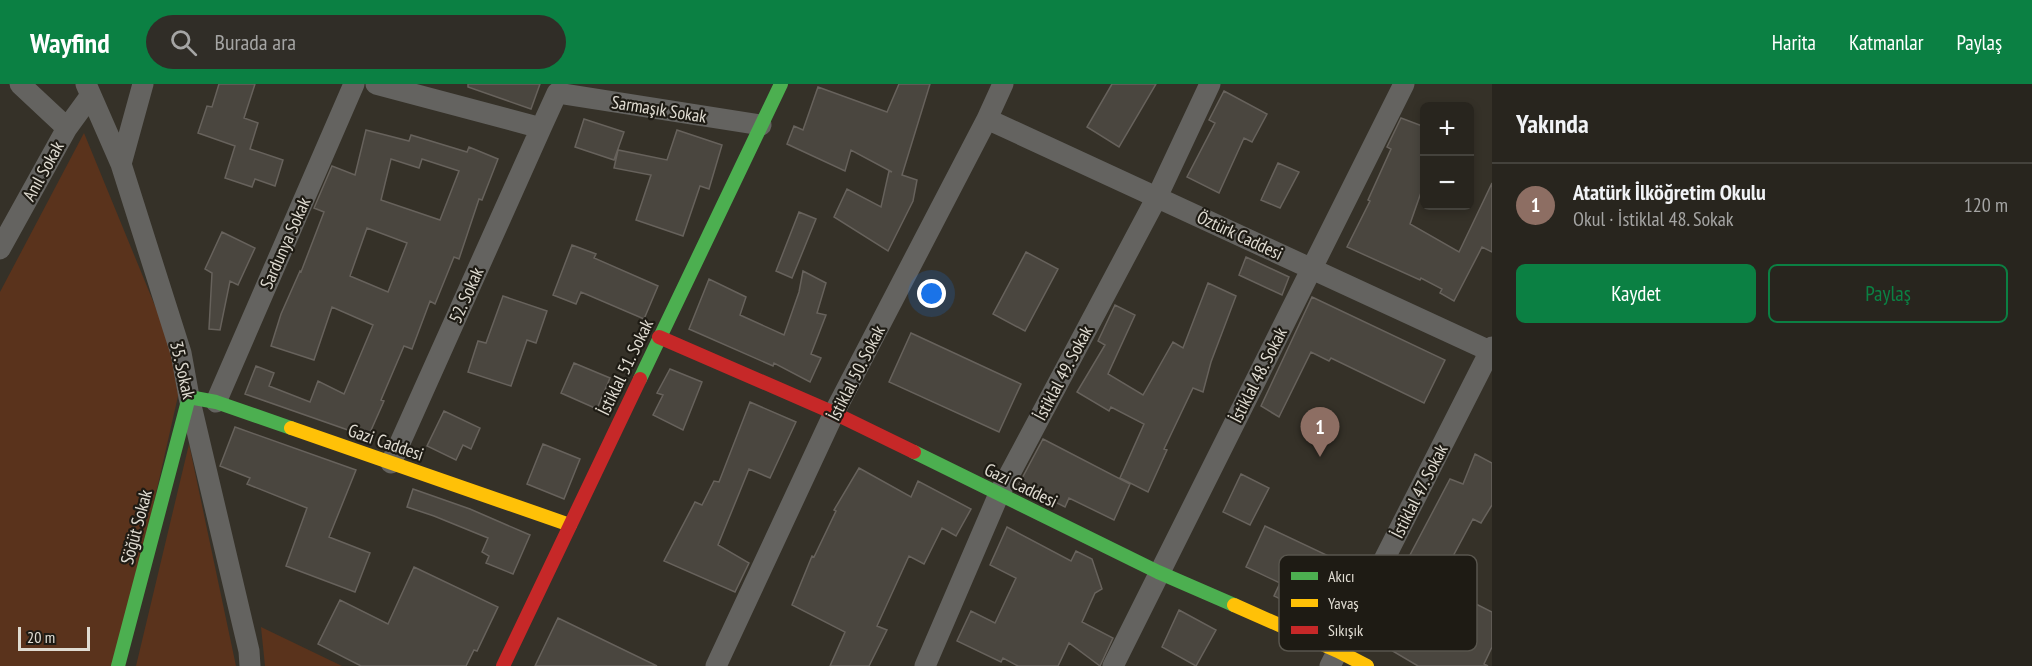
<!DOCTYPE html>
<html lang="tr">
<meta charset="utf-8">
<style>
:root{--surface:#28251e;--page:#302d27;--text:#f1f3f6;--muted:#a5a5a4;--line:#44423c;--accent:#0b8043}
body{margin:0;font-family:"PT Sans Narrow",sans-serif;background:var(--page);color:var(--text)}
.controls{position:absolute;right:18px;top:18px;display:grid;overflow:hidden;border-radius:9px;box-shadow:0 3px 9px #0003}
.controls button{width:54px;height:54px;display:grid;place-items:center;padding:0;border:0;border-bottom:2px solid var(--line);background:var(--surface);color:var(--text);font:30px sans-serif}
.scale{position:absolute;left:18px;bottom:15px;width:72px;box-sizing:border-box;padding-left:6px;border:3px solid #e0dcd2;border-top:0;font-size:16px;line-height:21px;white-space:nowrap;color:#e0dcd2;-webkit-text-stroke:4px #1e1b14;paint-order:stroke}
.you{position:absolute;left:932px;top:210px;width:21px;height:21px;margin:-15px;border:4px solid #fff;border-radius:50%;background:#1a73e8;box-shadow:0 0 0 9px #1a73e833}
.badge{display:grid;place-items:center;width:39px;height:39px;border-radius:50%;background:var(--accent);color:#fff;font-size:20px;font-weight:700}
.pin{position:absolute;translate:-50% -50px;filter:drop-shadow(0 2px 3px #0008)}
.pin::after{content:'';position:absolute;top:32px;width:21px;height:18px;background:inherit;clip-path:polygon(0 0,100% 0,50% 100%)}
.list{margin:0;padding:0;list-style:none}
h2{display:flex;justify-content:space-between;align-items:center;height:78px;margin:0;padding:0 24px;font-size:26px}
h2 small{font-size:20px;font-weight:400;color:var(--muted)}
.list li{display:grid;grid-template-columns:39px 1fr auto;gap:18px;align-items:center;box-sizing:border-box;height:84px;padding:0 24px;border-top:2px solid var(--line)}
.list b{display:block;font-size:22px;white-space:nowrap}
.list p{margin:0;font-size:20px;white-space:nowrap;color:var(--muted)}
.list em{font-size:20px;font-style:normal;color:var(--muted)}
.actions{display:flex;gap:12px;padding:18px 24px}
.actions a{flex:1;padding:14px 0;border:2px solid var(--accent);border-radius:9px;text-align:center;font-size:21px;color:var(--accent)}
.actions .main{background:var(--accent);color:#fff}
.icon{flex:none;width:33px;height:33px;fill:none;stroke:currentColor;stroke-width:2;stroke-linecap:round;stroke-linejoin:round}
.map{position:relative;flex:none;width:1492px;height:582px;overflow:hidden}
header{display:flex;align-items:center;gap:36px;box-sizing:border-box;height:84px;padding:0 30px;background:var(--accent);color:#fff}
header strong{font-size:28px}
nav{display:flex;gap:33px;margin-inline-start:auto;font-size:21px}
.search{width:420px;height:54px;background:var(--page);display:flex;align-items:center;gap:15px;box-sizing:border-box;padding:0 21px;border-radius:33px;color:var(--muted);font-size:22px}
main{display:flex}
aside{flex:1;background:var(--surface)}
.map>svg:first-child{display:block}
.green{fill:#5a331c}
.building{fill:#4a463f;stroke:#67625c;stroke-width:1.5;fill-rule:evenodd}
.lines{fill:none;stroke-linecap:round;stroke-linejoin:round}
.street{stroke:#646360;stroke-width:21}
.fast{stroke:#4caf50;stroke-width:14}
.slow{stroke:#ffc107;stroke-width:14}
.jam{stroke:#c62828;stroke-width:14}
.labels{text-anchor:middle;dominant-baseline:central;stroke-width:4.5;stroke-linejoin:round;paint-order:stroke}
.street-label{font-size:18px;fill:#e0dcd2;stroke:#1e1b14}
.key{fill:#1e1b14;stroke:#58554d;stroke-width:1.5}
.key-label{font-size:16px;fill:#e0dcd2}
</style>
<header>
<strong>Wayfind</strong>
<div class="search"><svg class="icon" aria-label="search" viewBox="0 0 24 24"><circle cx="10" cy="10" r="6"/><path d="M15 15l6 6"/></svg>Burada ara</div>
<nav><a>Harita</a><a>Katmanlar</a><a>Paylaş</a></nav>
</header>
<main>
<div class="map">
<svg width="1492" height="582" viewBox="0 0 1492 582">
<rect width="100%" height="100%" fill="#353128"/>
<!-- green -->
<path class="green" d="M84,49L183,290L117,582H0V208Z
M189,360L236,582H136Z
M261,543L342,582H265Z"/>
<!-- building -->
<path class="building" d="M219,0H255L244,34L258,39L250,65L283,76L275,102L255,95L252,103L225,94L235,62L198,49L207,22L212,23Z
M468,0H540L531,25L468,3Z
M899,0H930L902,91L917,96L913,117L888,167L834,133L847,105L881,123L889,87L892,88L851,66L845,87L787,60L794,42L803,46L818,3L887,28Z
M1112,0H1156L1119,63L1087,43Z
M1224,7L1267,30L1252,58L1244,54L1219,109L1187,93L1215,39L1209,36Z
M1401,34L1425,43V97L1410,140L1459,168L1492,99V168L1482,163L1454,217L1440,209L1442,205L1421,194L1420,196L1347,163L1370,117L1368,116L1391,65L1387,63Z
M584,35L624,48L614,76L575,63Z
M366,46L409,57L411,51L467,68L469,63L498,75L482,116L479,115L459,175L454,173L435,220L430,217L412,265L404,262L381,316L384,317L368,353L245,310L256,282L274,289L269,302L310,318L318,297L344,310L373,241L332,223L314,276L271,262L281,230L300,187L301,188L324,128L314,124L332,82L355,91ZM391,75L419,84L422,75L459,87L440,136L381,116ZM367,144L407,159L388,208L350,192Z
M677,46L722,61L709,105L700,102L683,152L636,136L651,91L614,84L618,66L667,76Z
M1278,79L1299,88L1280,124L1261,116Z
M799,128L816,135L792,194L776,187Z
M222,148L255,164L238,201L230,197L220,246L209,245L212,189L205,185Z
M572,161L596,170L594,174L658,202L644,235L581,208L576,220L553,211Z
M1026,168L1058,185L1025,247L993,230Z
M1246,173L1289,193L1282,211L1239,191Z
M803,187L826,199L817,229L826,231L811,270L821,274L810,298L774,279L773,282L689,245L709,195L746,213L740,231L784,251L799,208Z
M1208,199L1236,212L1211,278L1203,308L1193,304L1164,365L1167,366L1148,408L1120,394L1144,340L1111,323L1109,327L1077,308L1105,261L1098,257L1115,221L1135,231L1108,290L1143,311L1173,258L1183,264Z
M503,212L547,227L536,259L527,256L511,302L468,288L478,257L486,259Z
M1312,213L1445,276L1424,319L1331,274L1329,277L1311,268L1279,333L1261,322Z
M911,249L1021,300L999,348L889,298Z
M574,279L610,294L597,325L561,309Z
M670,285L702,298L683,346L653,331L663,311L657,309Z
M750,318L796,338L770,394L749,385L718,461L749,479L735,508L664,477L695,418L702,421L714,397L719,398Z
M444,327L480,344L471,365L463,361L456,376L427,362Z
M235,343L356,386L329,453L370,469L355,508L286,482L307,424L247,400L250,394L220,382Z
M1043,355L1130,400L1114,436L1069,414L1065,423L1019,400Z
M543,360L580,375L564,415L527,400Z
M1475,370L1492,379V421L1481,439L1473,435L1444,489L1410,471L1450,395L1463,400Z
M859,384L911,413L918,397L971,425L956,452L942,444L924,480L909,472L877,542L887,546L869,582H830L845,548L792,521L812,472L814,473L836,427L834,426Z
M1241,390L1269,404L1250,441L1223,428Z
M413,405L470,425L530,451L513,490L486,479L489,472L482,468L488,454L434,432L407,423Z
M1265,442L1335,475L1313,521L1302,516L1299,524L1274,512L1280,499L1246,483Z
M1007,443L1071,477L1076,467L1092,475L1102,505L1095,509L1082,538L1113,554L1100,582L1069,559L1058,582H1018L1003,574L1001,578L957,557L971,527L995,539L1016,494L990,481Z
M414,483L498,523L477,567L474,566L466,582H361L318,560L340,516L388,540Z
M1474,519L1492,528V563L1484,580L1488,582H1418L1362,549L1375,522L1448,561L1450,558L1453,559Z
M1179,526L1216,546L1196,582L1162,563Z
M558,534L657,582H535Z"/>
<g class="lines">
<!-- street -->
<path class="street" d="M20,0L67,44
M86,0L121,80L181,269L189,313L249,567L250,582
M376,0L541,44L557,9L761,41
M987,35L1492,268
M121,80L143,0
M0,165L67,44L91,11
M216,318L354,0
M391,379L541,44
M716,582L834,329L987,35L1003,0
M925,582L999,410L1157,113L1210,0
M1113,582L1404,0
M1330,582L1492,263"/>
<!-- fast -->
<path class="fast" d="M640,295L781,0
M914,368L1158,488L1234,521
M118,582L189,313L216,318L291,344"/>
<!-- slow -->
<path class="slow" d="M291,344L570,441
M1234,521L1338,567L1367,582"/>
<!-- jam -->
<path class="jam" d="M659,253L834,329L914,368
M503,582L640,295"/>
</g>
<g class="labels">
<!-- street labels -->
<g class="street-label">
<text transform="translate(659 25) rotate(9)">Sarmaşık Sokak</text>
<text transform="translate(43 87) rotate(-61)">Anıl Sokak</text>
<text transform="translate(1240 151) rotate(25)">Öztürk Caddesi</text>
<text transform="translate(285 159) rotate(-66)">Sardunya Sokak</text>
<text transform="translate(466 211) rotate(-66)">52. Sokak</text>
<text transform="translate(625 283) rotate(-64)">İstiklal 51. Sokak</text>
<text transform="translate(183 286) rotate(77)">35. Sokak</text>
<text transform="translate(856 289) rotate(-63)">İstiklal 50. Sokak</text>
<text transform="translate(1063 289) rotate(-62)">İstiklal 49. Sokak</text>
<text transform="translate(1258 291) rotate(-63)">İstiklal 48. Sokak</text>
<text transform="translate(386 358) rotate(19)">Gazi Caddesi</text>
<text transform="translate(1021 401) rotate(26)">Gazi Caddesi</text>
<text transform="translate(1419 407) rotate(-63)">İstiklal 47. Sokak</text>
<text transform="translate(136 443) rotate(-75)">Söğüt Sokak</text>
</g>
</g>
<!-- legend -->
<rect x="1279" y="471" width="198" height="96" rx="9" class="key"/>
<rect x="1291" y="488" width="27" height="8" fill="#4caf50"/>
<rect x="1291" y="515" width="27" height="8" fill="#ffc107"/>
<rect x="1291" y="542" width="27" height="8" fill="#c62828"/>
<g class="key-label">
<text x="1328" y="498">Akıcı</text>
<text x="1328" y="525">Yavaş</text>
<text x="1328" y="552">Sıkışık</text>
</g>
</svg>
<div class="controls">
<button>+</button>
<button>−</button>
</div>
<div class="scale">20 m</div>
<div class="you"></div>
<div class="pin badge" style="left:1320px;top:373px;background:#8d6e63">1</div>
</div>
<aside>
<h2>Yakında<small></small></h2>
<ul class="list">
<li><span class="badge" style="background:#8d6e63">1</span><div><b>Atatürk İlköğretim Okulu</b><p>Okul · İstiklal 48. Sokak</p></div><em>120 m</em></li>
</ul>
<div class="actions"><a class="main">Kaydet</a><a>Paylaş</a></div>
</aside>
</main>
